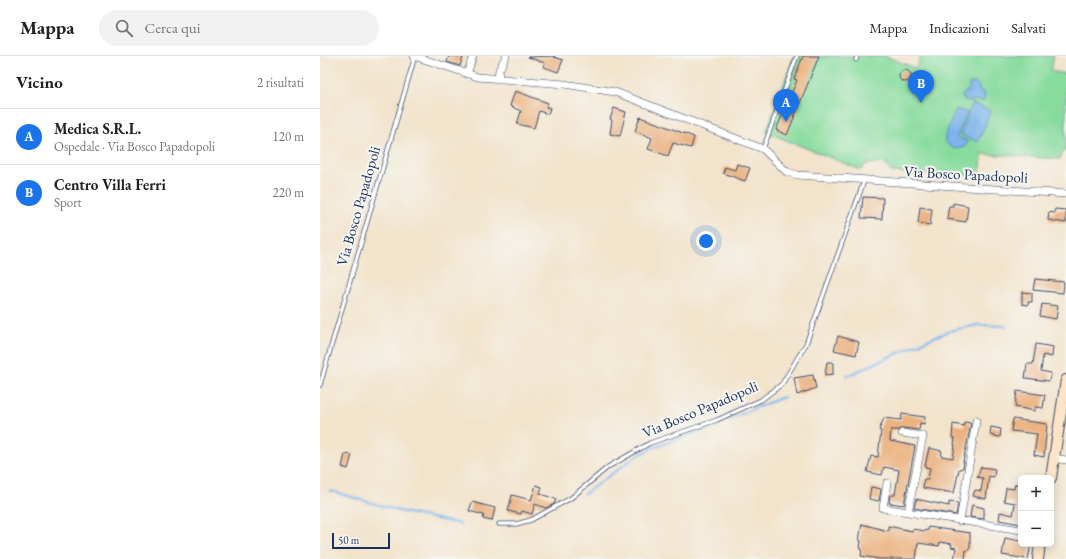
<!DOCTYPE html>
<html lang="it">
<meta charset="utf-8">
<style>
:root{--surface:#fff;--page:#f2f2f2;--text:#202124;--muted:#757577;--line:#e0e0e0;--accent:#1a73e8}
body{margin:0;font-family:"EB Garamond",serif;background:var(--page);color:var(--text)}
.controls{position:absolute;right:12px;bottom:12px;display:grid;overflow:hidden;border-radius:6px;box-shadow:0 2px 10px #0003}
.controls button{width:36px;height:36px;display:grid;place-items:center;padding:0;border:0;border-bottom:1px solid var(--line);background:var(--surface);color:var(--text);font:20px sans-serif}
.scale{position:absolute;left:12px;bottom:10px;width:58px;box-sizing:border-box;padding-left:4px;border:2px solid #1b2f5e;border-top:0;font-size:11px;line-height:14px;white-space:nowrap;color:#1b2f5e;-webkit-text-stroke:3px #f6f6f2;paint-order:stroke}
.you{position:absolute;left:386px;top:185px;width:14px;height:14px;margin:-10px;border:3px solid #fff;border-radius:50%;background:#1a73e8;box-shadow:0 0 0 6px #1a73e833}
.badge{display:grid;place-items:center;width:26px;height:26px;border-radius:50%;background:var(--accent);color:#fff;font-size:13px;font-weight:700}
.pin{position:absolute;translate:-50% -33px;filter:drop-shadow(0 1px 2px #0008)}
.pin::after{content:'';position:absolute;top:21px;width:14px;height:12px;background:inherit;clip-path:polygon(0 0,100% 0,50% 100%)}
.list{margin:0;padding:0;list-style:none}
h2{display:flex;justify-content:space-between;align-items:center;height:52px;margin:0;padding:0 16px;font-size:17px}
h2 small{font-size:13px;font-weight:400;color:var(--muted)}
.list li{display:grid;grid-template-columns:26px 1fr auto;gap:12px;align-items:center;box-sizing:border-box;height:56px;padding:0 16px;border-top:1px solid var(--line)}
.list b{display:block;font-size:15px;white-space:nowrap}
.list p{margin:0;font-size:13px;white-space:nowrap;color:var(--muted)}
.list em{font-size:13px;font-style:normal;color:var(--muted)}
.icon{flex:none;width:22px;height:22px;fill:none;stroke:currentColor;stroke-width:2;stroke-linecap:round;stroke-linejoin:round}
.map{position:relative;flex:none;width:746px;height:503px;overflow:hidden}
header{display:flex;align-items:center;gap:24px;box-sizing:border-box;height:56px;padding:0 20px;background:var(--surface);border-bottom:1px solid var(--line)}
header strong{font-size:19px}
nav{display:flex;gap:22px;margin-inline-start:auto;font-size:14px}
.search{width:280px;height:36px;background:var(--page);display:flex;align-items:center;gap:10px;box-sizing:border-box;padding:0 14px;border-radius:22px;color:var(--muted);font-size:15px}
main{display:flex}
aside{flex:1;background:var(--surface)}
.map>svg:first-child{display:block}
.grass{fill:#87db9d;stroke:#51857e}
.water{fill:#7bb4eb;stroke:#4b72a4}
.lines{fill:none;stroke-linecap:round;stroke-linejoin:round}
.stream{stroke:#7bb4eb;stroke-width:2.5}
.building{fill:#ebb17e}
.service-casing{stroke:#3b4a6e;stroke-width:5}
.minor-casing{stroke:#3b4a6e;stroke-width:8}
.secondary-casing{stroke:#3b4a6e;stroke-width:12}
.service{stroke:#fff;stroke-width:3.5}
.minor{stroke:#fff;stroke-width:7}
.secondary{stroke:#fee4c6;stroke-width:10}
.labels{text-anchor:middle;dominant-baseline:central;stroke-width:4;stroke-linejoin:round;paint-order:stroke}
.street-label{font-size:15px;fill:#1b2f5e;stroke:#f6f6f2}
</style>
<header>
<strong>Mappa</strong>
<div class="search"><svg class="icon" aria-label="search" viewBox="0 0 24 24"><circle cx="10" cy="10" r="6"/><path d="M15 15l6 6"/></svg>Cerca qui</div>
<nav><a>Mappa</a><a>Indicazioni</a><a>Salvati</a></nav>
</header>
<main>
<aside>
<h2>Vicino<small>2 risultati</small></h2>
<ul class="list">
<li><span class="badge">A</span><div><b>Medica S.R.L.</b><p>Ospedale · Via Bosco Papadopoli</p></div><em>120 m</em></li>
<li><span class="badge">B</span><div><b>Centro Villa Ferri</b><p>Sport</p></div><em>220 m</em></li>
</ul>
</aside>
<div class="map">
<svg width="746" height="503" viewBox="0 0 746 503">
<rect width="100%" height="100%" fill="#f6f6f2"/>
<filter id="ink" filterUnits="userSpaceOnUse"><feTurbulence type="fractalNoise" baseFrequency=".025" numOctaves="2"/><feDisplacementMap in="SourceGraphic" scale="8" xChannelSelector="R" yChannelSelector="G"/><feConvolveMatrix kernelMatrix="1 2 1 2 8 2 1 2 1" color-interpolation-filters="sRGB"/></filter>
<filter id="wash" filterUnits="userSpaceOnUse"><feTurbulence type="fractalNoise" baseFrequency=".012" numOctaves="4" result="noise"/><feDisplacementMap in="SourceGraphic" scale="16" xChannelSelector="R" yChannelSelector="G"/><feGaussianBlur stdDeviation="0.9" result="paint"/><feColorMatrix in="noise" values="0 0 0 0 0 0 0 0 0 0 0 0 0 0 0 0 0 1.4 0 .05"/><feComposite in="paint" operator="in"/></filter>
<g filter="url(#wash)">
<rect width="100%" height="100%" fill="#f2e3ca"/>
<!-- grass -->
<path class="grass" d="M474,0H564L596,12L601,0H734L731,15L746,18V95H743L740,103L662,98L660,120L571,116L566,109L568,107L546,108L541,114L446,76Z"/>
<!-- water -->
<path class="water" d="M650,27H656L659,30V35L664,37L665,42L663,46L654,44L649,46L643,43L642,39L648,34Z
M652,47L671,55L658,86L640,79Z
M636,53L647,56L637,81L648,85L645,90C637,95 630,93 625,85V80Z"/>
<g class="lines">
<!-- stream -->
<path class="stream" d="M527,320L614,281L633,274L658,269L686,270
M11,435L83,456L140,468
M264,438L315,401L335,391L394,370L440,350L464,341"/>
</g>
<g id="blocks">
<!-- building -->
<path class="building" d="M129,0L143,1L140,10L127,6Z
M235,0L234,1L243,4L238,16L224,11L225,7L208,1Z
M483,0H499L467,79L456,74L477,24L474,23Z
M579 20a6 6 0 1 1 12 0a6 6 0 1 1-12 0Z
M195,35L228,47L226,51L230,52L228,58L219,55L214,72L197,68L201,55L190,50Z
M294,52L306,56L300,80L290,78L292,64L290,63Z
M320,61L374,81L371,92L353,87L348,100L328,93L332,82L315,75Z
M417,108L430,112L425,125L403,117L405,111L415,114Z
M543,141L563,142L562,163L541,162Z
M633,147L648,150L646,166L627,163L629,150H633Z
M600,151L612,153L610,169L598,167Z
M735,153L746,154V167L728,164L729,156L734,157Z
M715,223L744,226L743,237L713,234Z
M702,236L712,237V246H708V249L702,248Z
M722,248L738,250L736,263L720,260Z
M518,280L539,286L536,299L514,294Z
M716,288L733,291L732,301L723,299L721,315L731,317L729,325L705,322L707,308H713Z
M507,306H513V318L505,319Z
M493,319L496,332L477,339L474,322Z
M697,335L725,339L723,352L715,351V355L695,351Z
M582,358L605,361L604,368L600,367L599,374L583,372L578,374H571L570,385L595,390L584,449L569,447L570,439H575L579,414L564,411L562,419L547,416L551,400L558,401L561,375L559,374L564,362L581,364Z
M693,363L727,368L724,401L714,399L717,378L691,375Z
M644,366L651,367L643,406H644L643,412L639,413L634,437L603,432L604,423H608L610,412L605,411L609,392L622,395L621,400L633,402L635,389H634L635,382H632L633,368L644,370Z
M671,371L681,373L680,381L670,379Z
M25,398L32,399L28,413L22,411Z
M661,411L675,413L674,421L669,420L666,443L653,440L655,434L661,435L663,422L657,421Z
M695,428L701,429V468L679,464L680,456L693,459L695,447L684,445L686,432L694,433Z
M216,429L222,431L220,438L236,443L234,448L226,452L215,448L212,458L202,455L201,458L188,455L192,439L211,444Z
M551,431L561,433L559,445L549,443Z
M596,443L629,450V446L638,447L636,459L594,452Z
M152,446L175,452L172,465L163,463L164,459L149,455Z
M652,449L664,452V463L650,461Z
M542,468L568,475V470L592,475L593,473L604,475L608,474V471L650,477V491L648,495L646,494L645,503H634L636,492L631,491L632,488L620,486L619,490L598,487L596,503H560L541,500L542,493L540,492L541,485L539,484Z
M685,482L701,485V488H711L708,503L682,499Z"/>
</g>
</g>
<g filter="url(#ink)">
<use href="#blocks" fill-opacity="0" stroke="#3b4a6e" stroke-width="1"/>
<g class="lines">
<defs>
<path id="service" d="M536,4L537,0
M443,93L477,0
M0,329L95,0
M179,468H196L211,464L251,442L288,411L330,387L397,364L441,344L462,328L486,288L544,125"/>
<path id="minor" d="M94,0L158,21L244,28L295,36L443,93L467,116L478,119L746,138
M147,18L153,0
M178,23L179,14L186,0
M582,377L603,380L588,456
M734,402L746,404
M567,427L563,452L701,474
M640,465L656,365"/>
<path id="secondary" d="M731,422L746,324
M718,503L720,488"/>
</defs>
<!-- service casing -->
<use href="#service" class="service-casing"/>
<!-- minor casing -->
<use href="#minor" class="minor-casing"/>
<!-- secondary casing -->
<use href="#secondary" class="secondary-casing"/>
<!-- service -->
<use href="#service" class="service"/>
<!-- minor -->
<use href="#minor" class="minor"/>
<!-- secondary -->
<use href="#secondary" class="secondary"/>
</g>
</g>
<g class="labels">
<!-- street labels -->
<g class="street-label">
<text transform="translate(646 118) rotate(3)">Via Bosco Papadopoli</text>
<text transform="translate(38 150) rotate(-74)">Via Bosco Papadopoli</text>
<text transform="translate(380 353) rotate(-23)">Via Bosco Papadopoli</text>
</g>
</g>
</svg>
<div class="controls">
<button>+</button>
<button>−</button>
</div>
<div class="scale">50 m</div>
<div class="you"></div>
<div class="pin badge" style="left:466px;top:66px">A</div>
<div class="pin badge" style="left:601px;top:47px">B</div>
</div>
</main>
